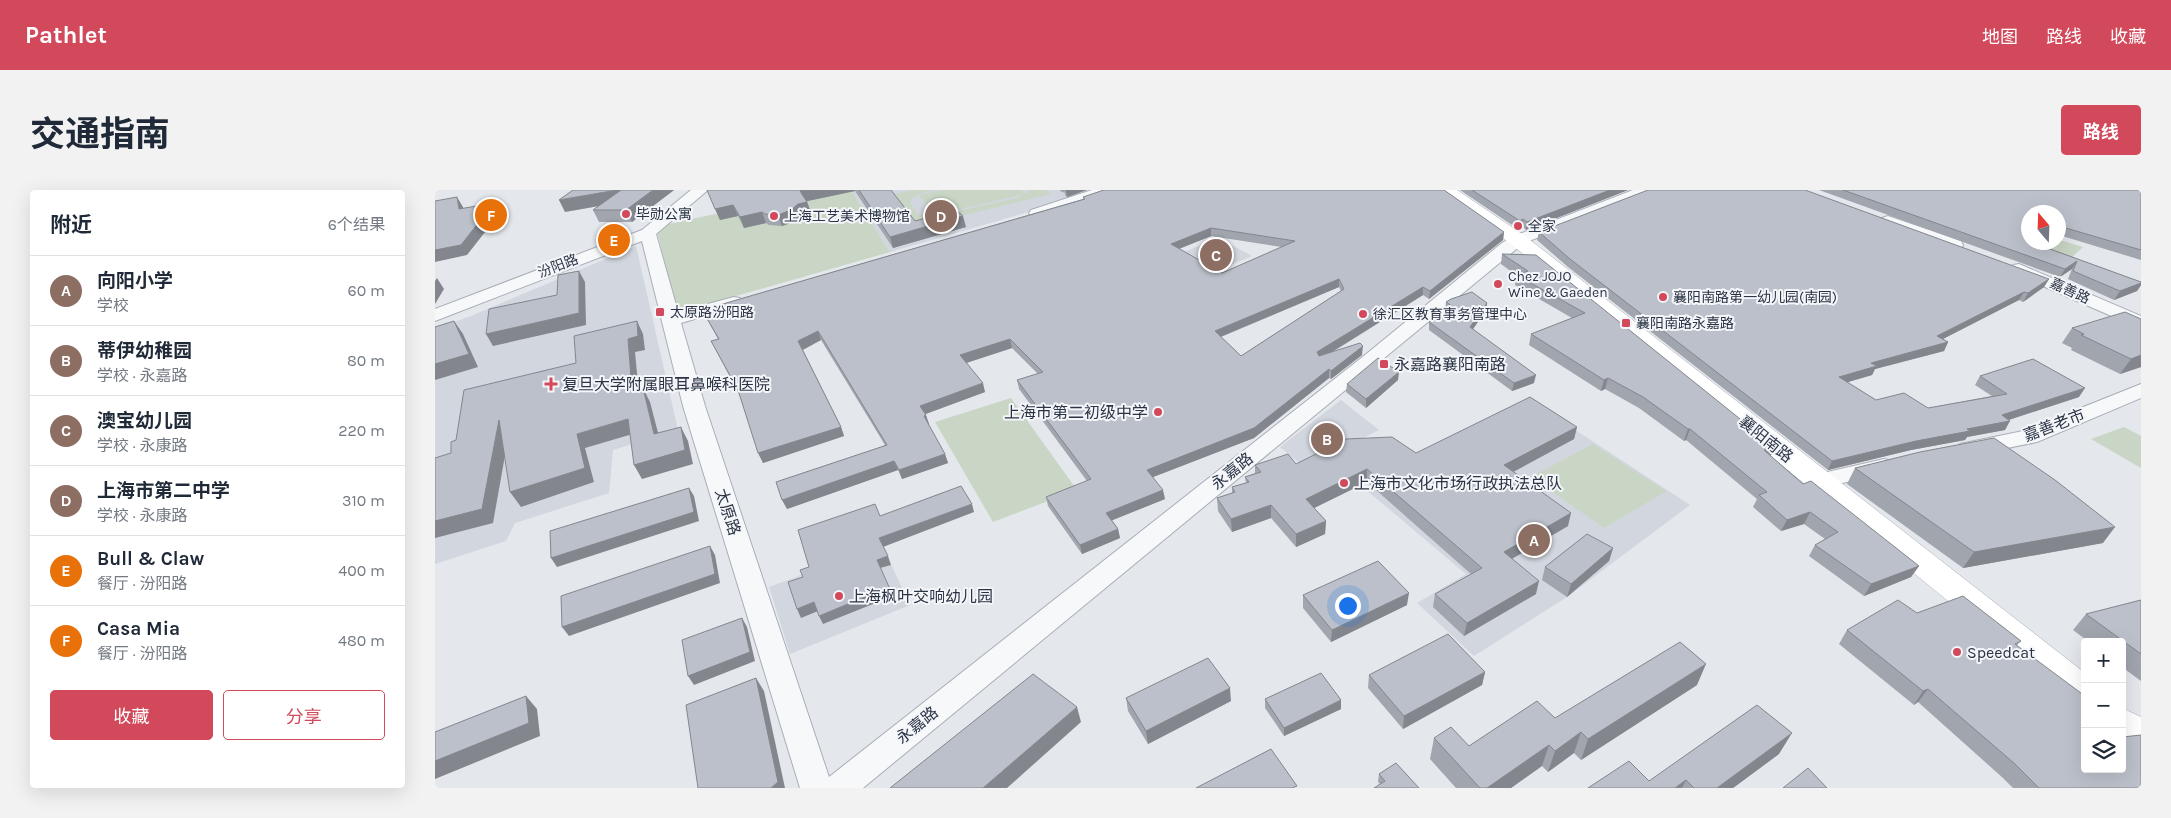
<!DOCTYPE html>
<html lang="zh">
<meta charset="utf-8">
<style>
:root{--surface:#fff;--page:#f2f2f3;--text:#1f2937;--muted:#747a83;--line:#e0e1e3;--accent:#d1495b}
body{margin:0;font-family:Karla,"Noto Sans SC",sans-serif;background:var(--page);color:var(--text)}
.controls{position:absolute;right:15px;bottom:15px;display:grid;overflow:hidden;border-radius:5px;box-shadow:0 5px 20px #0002}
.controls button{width:45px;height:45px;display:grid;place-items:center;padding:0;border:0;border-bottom:1px solid var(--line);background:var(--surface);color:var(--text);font:25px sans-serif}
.compass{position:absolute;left:1586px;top:15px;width:45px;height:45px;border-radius:50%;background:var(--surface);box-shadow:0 5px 20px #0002;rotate:341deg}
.you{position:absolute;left:912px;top:415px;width:18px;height:18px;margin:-12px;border:4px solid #fff;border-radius:50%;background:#1a73e8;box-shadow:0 0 0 8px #1a73e833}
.badge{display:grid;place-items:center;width:32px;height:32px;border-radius:50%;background:var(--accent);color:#fff;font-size:16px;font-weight:700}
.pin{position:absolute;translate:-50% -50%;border:2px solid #fff;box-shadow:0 1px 5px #0006}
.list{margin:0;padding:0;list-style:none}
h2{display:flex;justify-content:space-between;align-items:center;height:65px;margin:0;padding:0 20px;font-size:21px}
h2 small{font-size:16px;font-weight:400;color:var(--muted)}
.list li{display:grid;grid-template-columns:32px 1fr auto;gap:15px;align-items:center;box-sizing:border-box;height:70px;padding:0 20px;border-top:1px solid var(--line)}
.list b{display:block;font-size:19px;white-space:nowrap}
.list p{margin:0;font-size:16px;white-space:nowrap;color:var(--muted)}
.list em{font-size:16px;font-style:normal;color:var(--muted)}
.actions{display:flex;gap:10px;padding:15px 20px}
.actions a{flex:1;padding:11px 0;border:1px solid var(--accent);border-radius:5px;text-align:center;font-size:18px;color:var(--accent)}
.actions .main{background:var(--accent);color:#fff}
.icon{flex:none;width:28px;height:28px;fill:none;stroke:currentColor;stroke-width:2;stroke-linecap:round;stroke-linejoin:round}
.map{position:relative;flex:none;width:1706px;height:598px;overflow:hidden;border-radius:5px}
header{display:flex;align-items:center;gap:30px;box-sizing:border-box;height:70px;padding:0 25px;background:var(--accent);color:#fff}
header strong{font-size:24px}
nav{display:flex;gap:28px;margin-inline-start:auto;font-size:18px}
.intro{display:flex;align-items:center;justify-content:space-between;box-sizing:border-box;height:120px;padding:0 30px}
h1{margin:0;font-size:35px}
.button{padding:12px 22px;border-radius:5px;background:var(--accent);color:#fff;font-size:18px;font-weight:700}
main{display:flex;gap:30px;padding:0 30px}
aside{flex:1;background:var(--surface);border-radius:5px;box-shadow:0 5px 20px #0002}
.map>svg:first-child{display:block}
.built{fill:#d2d6de}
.green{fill:#c9d6c5}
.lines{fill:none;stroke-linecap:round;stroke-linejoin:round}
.street-casing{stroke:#a9aeb7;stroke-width:2}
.secondary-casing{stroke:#a9aeb7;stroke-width:1}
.street{fill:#f7f8fa;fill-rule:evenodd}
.secondary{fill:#fff;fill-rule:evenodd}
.wall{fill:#a1a5ae;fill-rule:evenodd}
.shaded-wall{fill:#83868d}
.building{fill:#bbc0ca;stroke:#83868d;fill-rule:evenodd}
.poi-dot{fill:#d1495b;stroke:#f4f6f9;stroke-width:2}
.labels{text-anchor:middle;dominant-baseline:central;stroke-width:4;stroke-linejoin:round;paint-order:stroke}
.far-poi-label{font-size:14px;fill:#2b3445;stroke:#f4f6f9;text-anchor:start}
.far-street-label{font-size:14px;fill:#2b3445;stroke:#f4f6f9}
.poi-label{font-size:16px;fill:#2b3445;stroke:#f4f6f9;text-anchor:start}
.street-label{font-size:16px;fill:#2b3445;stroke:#f4f6f9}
</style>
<header>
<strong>Pathlet</strong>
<nav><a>地图</a><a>路线</a><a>收藏</a></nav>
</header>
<div class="intro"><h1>交通指南</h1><a class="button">路线</a></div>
<main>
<aside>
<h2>附近<small>6个结果</small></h2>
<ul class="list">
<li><span class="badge" style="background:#8d6e63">A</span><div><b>向阳小学</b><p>学校</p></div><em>60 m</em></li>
<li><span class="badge" style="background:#8d6e63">B</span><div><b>蒂伊幼稚园</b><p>学校 · 永嘉路</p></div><em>80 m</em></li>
<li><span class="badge" style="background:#8d6e63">C</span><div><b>澳宝幼儿园</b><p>学校 · 永康路</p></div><em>220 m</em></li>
<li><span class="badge" style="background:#8d6e63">D</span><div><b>上海市第二中学</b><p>学校 · 永康路</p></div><em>310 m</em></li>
<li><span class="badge" style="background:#e8710a">E</span><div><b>Bull &amp; Claw</b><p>餐厅 · 汾阳路</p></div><em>400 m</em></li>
<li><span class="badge" style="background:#e8710a">F</span><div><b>Casa Mia</b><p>餐厅 · 汾阳路</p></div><em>480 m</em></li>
</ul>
<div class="actions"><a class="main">收藏</a><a>分享</a></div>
</aside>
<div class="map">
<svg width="1706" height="598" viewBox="0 0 1706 598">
<rect width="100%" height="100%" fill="#e4e7ec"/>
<!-- built -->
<path class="built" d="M416,0H634L645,5L614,16L455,62Z
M783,48L817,66L778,82L744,64Z
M201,56L243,240L178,260L174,303L80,333L71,351L0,374V139L36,126Z
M906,210L944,240L869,277L845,257Z
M1099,213L1255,315L1132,407L1039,466L982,413L1031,384L929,298Z
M447,355L475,415L355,464L334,397Z"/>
<!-- green -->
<path class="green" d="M392,0H416L455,62L242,123L222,41L229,35Z
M479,0H500C491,2 478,3 475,13L483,24L489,26H501L582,8L596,0H611L616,4L480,37L455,5Z
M507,0H586L590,4L500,25L484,5Z
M1625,50L1648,57L1634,70L1612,63Z
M576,208L642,300L558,332L500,232Z
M1689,237L1706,246V278L1656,249Z
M1158,254L1231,301L1169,338L1096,287Z"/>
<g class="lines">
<defs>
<path id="street" d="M256,0H273L221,44L243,122L299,107L305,108L308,112L305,116L246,133L270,216L394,587L930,165L1067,53L1077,47L1198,0H1220L1217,3L1089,53L1079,61L428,598H365L248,216L207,51L0,131V119L207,40Z
M657,0H680L677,3L608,26H596L594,23L596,20Z
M1453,26L1526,51L1528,55L1526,59H1514L1447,34L1445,31L1447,28Z
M1584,74L1706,126V139L1578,83L1575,79L1578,75Z
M1706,194V208L1602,252L1533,266L1525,264L1522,259L1525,254L1588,241Z
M1449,269L1457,271L1461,276L1457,281L1383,299L1375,296L1371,291L1375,286Z"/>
<path id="secondary" d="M1001,0H1022L1090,46L1650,483V517L1638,513L1076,54Z
M1687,518L1706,527V562L1687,553Z"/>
</defs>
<!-- street casing -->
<use href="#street" class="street-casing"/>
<!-- secondary casing -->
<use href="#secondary" class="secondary-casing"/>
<!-- street -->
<use href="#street" class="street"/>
<!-- secondary -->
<use href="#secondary" class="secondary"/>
</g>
<!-- wall -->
<path class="wall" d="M239,0L197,32H164L158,20L163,16L130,22Z
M272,0H456L480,31L531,37L458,58L420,1L372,11L376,23L367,25L361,31L347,36L334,35L331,33L309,38L303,26L285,30Z
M625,0H652L632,7L630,5V3L625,1Z
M1025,0H1193L1091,40L1087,36L1083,39Z
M1384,0H1706V70L1624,45V22H1594L1604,55L1706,92V95L1702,101L1679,110L1633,89L1637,79L1625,87Z
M648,7L1069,42L1068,50L994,109L988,105L896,163L927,165L896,189L894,188L819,248L718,287L730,309L677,330L683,339L685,348L647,364L613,316L611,307L652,291L584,199L582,190L603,184L577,158L531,173L550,202L490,224L494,234L493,235L510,264L513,273L467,289L463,280L352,319L450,255L386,150L368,160L406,237L409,246L328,273L304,204L276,151L283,149L267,120L648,9ZM776,46L847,57L787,83L744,59ZM904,97L906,101L806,166L786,147Z
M1104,42L1614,89L1609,97L1588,112L1584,110L1508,149L1513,152L1509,161L1440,179L1437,185L1412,192L1441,210L1493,218L1557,206L1540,195L1545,186L1644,207L1574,230L1570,240L1532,247L1530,250L1476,260L1393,280L1133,77L1102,50Z
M1067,64L1101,65L1368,294L1484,376L1476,387L1429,406L1374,366L1380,355L1390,349L1369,334L1346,341L1318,317L1322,309L1251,250L1249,251L1204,218L1170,199L1166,201L1094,155L1096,144L1137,128L1080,95L1081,85L1066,74Z
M1011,112L1052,113L1051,120L1038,139L1099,193L1077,201L994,140V132L1017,124L1010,120Z
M1706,129V177L1685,184L1636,160L1637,158L1627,153L1637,138Z
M963,190L931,218L911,202L912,194Z
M1142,237L1139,249L1078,282L1133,336L1077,369L1101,404L1029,446L998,417L1000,404L1036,384L932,292L879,318L891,331L890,344L861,357L836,328L797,342L783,321L782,308L797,303V297L811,293L810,287L820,283V275L861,274L981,263Z
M1420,278L1668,353L1528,378L1412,294Z
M1178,358L1174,371L1132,407L1107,390L1110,377Z
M868,405L972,415L896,452L868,418Z
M1706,410V491L1687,477V452H1654L1638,440L1651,424Z
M1482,423L1586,451L1582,455L1650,579L1706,598H1578L1568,588L1483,512L1479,515L1404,454L1412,440Z
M1050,482L1047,495L968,539L933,498L934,485Z
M1262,495L1146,570L1139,563L1113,582L1107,576L1076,598H1021L995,569L999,548L1034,556L1120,528Z
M691,508L796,511L713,554L693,521Z
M830,509L906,510V519L849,546L830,518Z
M1344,564L1298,598H1153L1214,591Z
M944,584L984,598L945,594L943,592Z"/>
<!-- shaded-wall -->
<path class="shaded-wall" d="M182,0H187L192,11L130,22L124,10Z
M218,0H239L197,32L191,20Z
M370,0H420V1L368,12L365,1Z
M631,0H652L632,7Z
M1175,0H1193L1091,40L1092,32Z
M22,7L28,17L30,29L24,19Z
M372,12L376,23L367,25L361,31L347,36L343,25L363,14Z
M59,13L65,23L32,65L0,72V60Z
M298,15L303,26L285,30L280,19Z
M327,22L331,33L309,38L305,27Z
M528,26L531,37L458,58L455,47Z
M1088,29L1087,36L1083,39L1085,31Z
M776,38V46L736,62V54Z
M1069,42L1068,50L994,109L995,101Z
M1642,71L1637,79L1625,87L1630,79Z
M144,81L150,92L151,135L58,156L51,144L144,123Z
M2,88L9,99L0,114V91Z
M904,89V97L780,149V141Z
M1614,89L1609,97L1588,112L1593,103Z
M1706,93V95L1702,101L1679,110L1685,101Z
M988,97V105L882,171V162Z
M1589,102L1584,110L1498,154L1502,146Z
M1052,113L1051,120L1034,145L1035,137Z
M19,131L28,144L43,177L0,190V174Z
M202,131L208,144L210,160L200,162L205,215L197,201L193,149Z
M383,141L386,150L367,160L363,151Z
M575,149L577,158L528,174L525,165Z
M1513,152L1509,161L1440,179L1437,185L1400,196L1404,187L1436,173Z
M928,156L927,165L896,189V181Z
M1706,165V177L1685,184L1696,169Z
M894,179V188L819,248L713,289L712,280Z
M964,182L963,190L931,218V209Z
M1101,185L1099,193L1077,201L1079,193Z
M1173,188L1170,199L1166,201L1169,190Z
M548,193L550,202L488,225L485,216Z
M208,198L215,212L227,258L219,244Z
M1650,198L1644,207L1567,232L1575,231L1570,240L1532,247L1530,250L1476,260L1393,280L1397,271L1532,239L1567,225Z
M491,225L494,234L492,235L489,226Z
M193,229L201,243L150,258L159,292L86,317L75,302L142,244Z
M64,230L74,243L58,333L0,348V331Z
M246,237L253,251L258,274L207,289L199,275Z
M406,237L409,246L328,273L323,263Z
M1142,237L1139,249L1067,288L1069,275Z
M1253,239H1255L1251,250L1249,251Z
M1340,257L1335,268L1329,260Z
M510,264L513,273L467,289L464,280Z
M459,271L463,280L352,319L347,310Z
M932,279V292L871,322V309Z
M254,298L259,306L264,331L122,377L116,368Z
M728,300L730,309L673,332L671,323Z
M537,314L539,322L448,357L444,348Z
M836,315V328L797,342L796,329Z
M1375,322L1369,334L1346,341L1352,330Z
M1136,323L1133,336L1066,375L1069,362Z
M891,331L890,344L861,357V344Z
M1680,337L1668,353L1528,378L1539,362Z
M683,339L685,348L647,364L645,355Z
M275,356L280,365L285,393L134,446L127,437Z
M1178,358L1174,371L1132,407L1136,394Z
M453,366L456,375L445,378L442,370Z
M1484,376L1476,387L1429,406L1436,394Z
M1104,391L1101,404L1029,446L1032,433Z
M454,397L458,406L388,434L384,426Z
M974,403L972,415L896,452L897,440Z
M379,412L383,421L366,428L362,419Z
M307,428L312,437L320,471L259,495L253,486Z
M1271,474L1262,495L1146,570L1153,549Z
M1050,482L1047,495L968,539L969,526Z
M321,488L329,501L350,598H336Z
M795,498L796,511L713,554L711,541Z
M1493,499L1483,512L1479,515L1488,501Z
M91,506L102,519L105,546L0,589V571Z
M906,510V519L849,546V538Z
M642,517L646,532L572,598H548Z
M1146,542L1139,563L1113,582L1120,561Z
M1357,543L1344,564L1298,598H1282Z
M1114,555L1107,576L1076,598H1052Z
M1251,590L1247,598H1240Z"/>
<!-- building -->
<path class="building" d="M138,0H182L124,10Z
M186,0H218L191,20H158Z
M272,0H370L365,1L372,12L363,14L356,20L343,25L330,24L327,22L305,27L298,15L280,19Z
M424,0H456L480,31L521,20L528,26L455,47Z
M669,0H1009L1069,42L995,101L988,97L882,162L884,166L925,153L928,156L896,181L894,179L819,238L712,280L728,300L671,323L683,339L645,355L611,307L656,289L582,190L608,182L575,149L525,165L548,193L485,216L491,225L489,226L510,264L464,280L459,271L347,310L341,292L452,255L383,141L363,151L406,237L323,263L303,200L276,151L284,149L267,120L650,9L648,7ZM776,38L860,51L787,83L736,54ZM904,89L909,99L806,166L780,141Z
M1037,0H1175L1092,32L1088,29L1085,31Z
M1213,0H1370L1614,89L1593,103L1589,102L1502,146L1513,152L1436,173L1442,176L1404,187L1441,210L1469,203L1493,218L1572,204L1545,186L1598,169L1650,198L1567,225L1575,231L1532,239L1535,241L1481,251L1397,271L1135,69L1104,42Z
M1408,0H1706V60L1624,36V22H1594V52H1605L1604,55L1706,92V93L1685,101L1638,81L1642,71L1630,79Z
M22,7L24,19L59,13L26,55L0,60V11Z
M1067,64L1101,65L1340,257L1329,260L1368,294L1376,291L1484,376L1436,394L1380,355L1403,342L1375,322L1352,330L1324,305L1332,302L1255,239H1253L1208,207L1173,188L1169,190L1096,144L1150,123L1081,85L1093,81Z
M144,81V123L51,144L54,119L122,105L123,85Z
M1037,102L1052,113L1035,137L1101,185L1079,193L994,132L1026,122L1011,112L1016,109Z
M1690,122L1706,129V165L1696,169L1646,145L1649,144L1637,138Z
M19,131L34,164L0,174V137Z
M202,131L203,146L193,149L197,201L208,198L219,244L246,237L250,260L199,275L193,229L142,244L150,278L75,302L64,230L47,319L0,331V268L16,263V252L21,250L29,200L141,173L139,146Z
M943,168L964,182L931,209L912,194Z
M1095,207L1142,237L1069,275L1136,323L1069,362L1104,391L1032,433L1000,404L1047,378L932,279L871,309L891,331L861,344L836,315L796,329L782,308L800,302L797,297L814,292L810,287L826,282L820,275L853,264L861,274L911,249L957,247L981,263Z
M1559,248L1620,290L1680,337L1539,362L1420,278L1485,262Z
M526,296L537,314L444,348L453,366L442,370L454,397L384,426L379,412L362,419L353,392L368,387L365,380L374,377L363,340L440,314L445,326Z
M254,298L259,322L116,368L115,341Z
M1152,344L1178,358L1136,394L1110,377Z
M275,356L280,384L127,437L126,406Z
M943,371L974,403L897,440L868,405Z
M1528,406L1586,451L1580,454L1650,506V579H1687V547L1706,545V598H1604L1580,574L1493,499L1488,501L1412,440L1463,410L1482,423Z
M1706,410V464L1651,424Z
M307,428L315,462L253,486L247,450Z
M1013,444L1050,482L969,526L934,485Z
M1245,452L1271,474L1153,549L1146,542L1120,561L1114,555L1052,598H1045L999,548L1016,537L1034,556L1102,511L1120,528Z
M773,468L795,498L711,541L691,508Z
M886,483L906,510L849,538L830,509Z
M598,484L642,517L548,598H455Z
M321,488L343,592L336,598H263L251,515Z
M91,506L94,533L0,571V542Z
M1322,515L1357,543L1282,598H1259L1251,590L1240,598H1153L1194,571L1214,591Z
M836,559L862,596L857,598H761Z
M961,573L984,598H939L950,591L944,584Z
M1373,578L1392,598H1348Z"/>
<!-- markers -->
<g class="poi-dot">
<circle cx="191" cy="24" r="5"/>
<circle cx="339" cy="26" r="5"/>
<circle cx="1083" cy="36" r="5"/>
<circle cx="1063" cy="94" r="5"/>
<circle cx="1228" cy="107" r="5"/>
<rect x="220" y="117" width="10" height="10" rx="2.5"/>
<circle cx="928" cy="124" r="5"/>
<rect x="1186" y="128" width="10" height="10" rx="2.5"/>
<rect x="944" y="169" width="10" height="10" rx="2.5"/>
<path d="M113.5 186.5h5v5h5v5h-5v5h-5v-5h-5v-5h5z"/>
<circle cx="723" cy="222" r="5"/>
<circle cx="909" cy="293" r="5"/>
<circle cx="404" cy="406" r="5"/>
<circle cx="1522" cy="462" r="5"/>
</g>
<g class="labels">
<!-- far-poi labels -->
<g class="far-poi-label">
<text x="201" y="24">毕勋公寓</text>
<text x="349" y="26">上海工艺美术博物馆</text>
<text x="1093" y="36">全家</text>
<text x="1073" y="86">Chez JOJO<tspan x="1073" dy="16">Wine &amp; Gaeden</tspan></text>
<text x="1238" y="107">襄阳南路第一幼儿园(南园)</text>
<text x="235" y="122">太原路汾阳路</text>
<text x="938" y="124">徐汇区教育事务管理中心</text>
<text x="1201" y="133">襄阳南路永嘉路</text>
</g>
<!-- far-street labels -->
<g class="far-street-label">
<text transform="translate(123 76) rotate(-21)">汾阳路</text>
<text transform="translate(1635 101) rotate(25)">嘉善路</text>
</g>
<!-- poi labels -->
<g class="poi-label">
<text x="959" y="174">永嘉路襄阳南路</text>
<text x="127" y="194">复旦大学附属眼耳鼻喉科医院</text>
<text x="713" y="222" text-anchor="end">上海市第二初级中学</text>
<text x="919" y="293">上海市文化市场行政执法总队</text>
<text x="414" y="406">上海枫叶交响幼儿园</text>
<text x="1532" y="462">Speedcat</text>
</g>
<!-- street labels -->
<g class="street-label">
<text transform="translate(1619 235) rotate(-21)">嘉善老市</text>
<text transform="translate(1331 249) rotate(39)">襄阳南路</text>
<text transform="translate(797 281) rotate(-39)">永嘉路</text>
<text transform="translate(293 322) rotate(72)">太原路</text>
<text transform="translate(482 535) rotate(-39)">永嘉路</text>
</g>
</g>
</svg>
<div class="controls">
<button>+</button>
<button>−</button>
<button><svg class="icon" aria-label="layers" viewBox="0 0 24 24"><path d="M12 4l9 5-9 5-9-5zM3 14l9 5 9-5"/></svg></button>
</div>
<svg class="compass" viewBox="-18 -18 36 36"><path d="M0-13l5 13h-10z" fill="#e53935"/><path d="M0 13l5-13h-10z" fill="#747a83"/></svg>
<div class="you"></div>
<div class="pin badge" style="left:1099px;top:350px;background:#8d6e63">A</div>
<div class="pin badge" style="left:892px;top:249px;background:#8d6e63">B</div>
<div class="pin badge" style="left:781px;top:65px;background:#8d6e63">C</div>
<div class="pin badge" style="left:506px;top:26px;background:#8d6e63">D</div>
<div class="pin badge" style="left:179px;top:50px;background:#e8710a">E</div>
<div class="pin badge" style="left:56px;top:25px;background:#e8710a">F</div>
</div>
</main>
